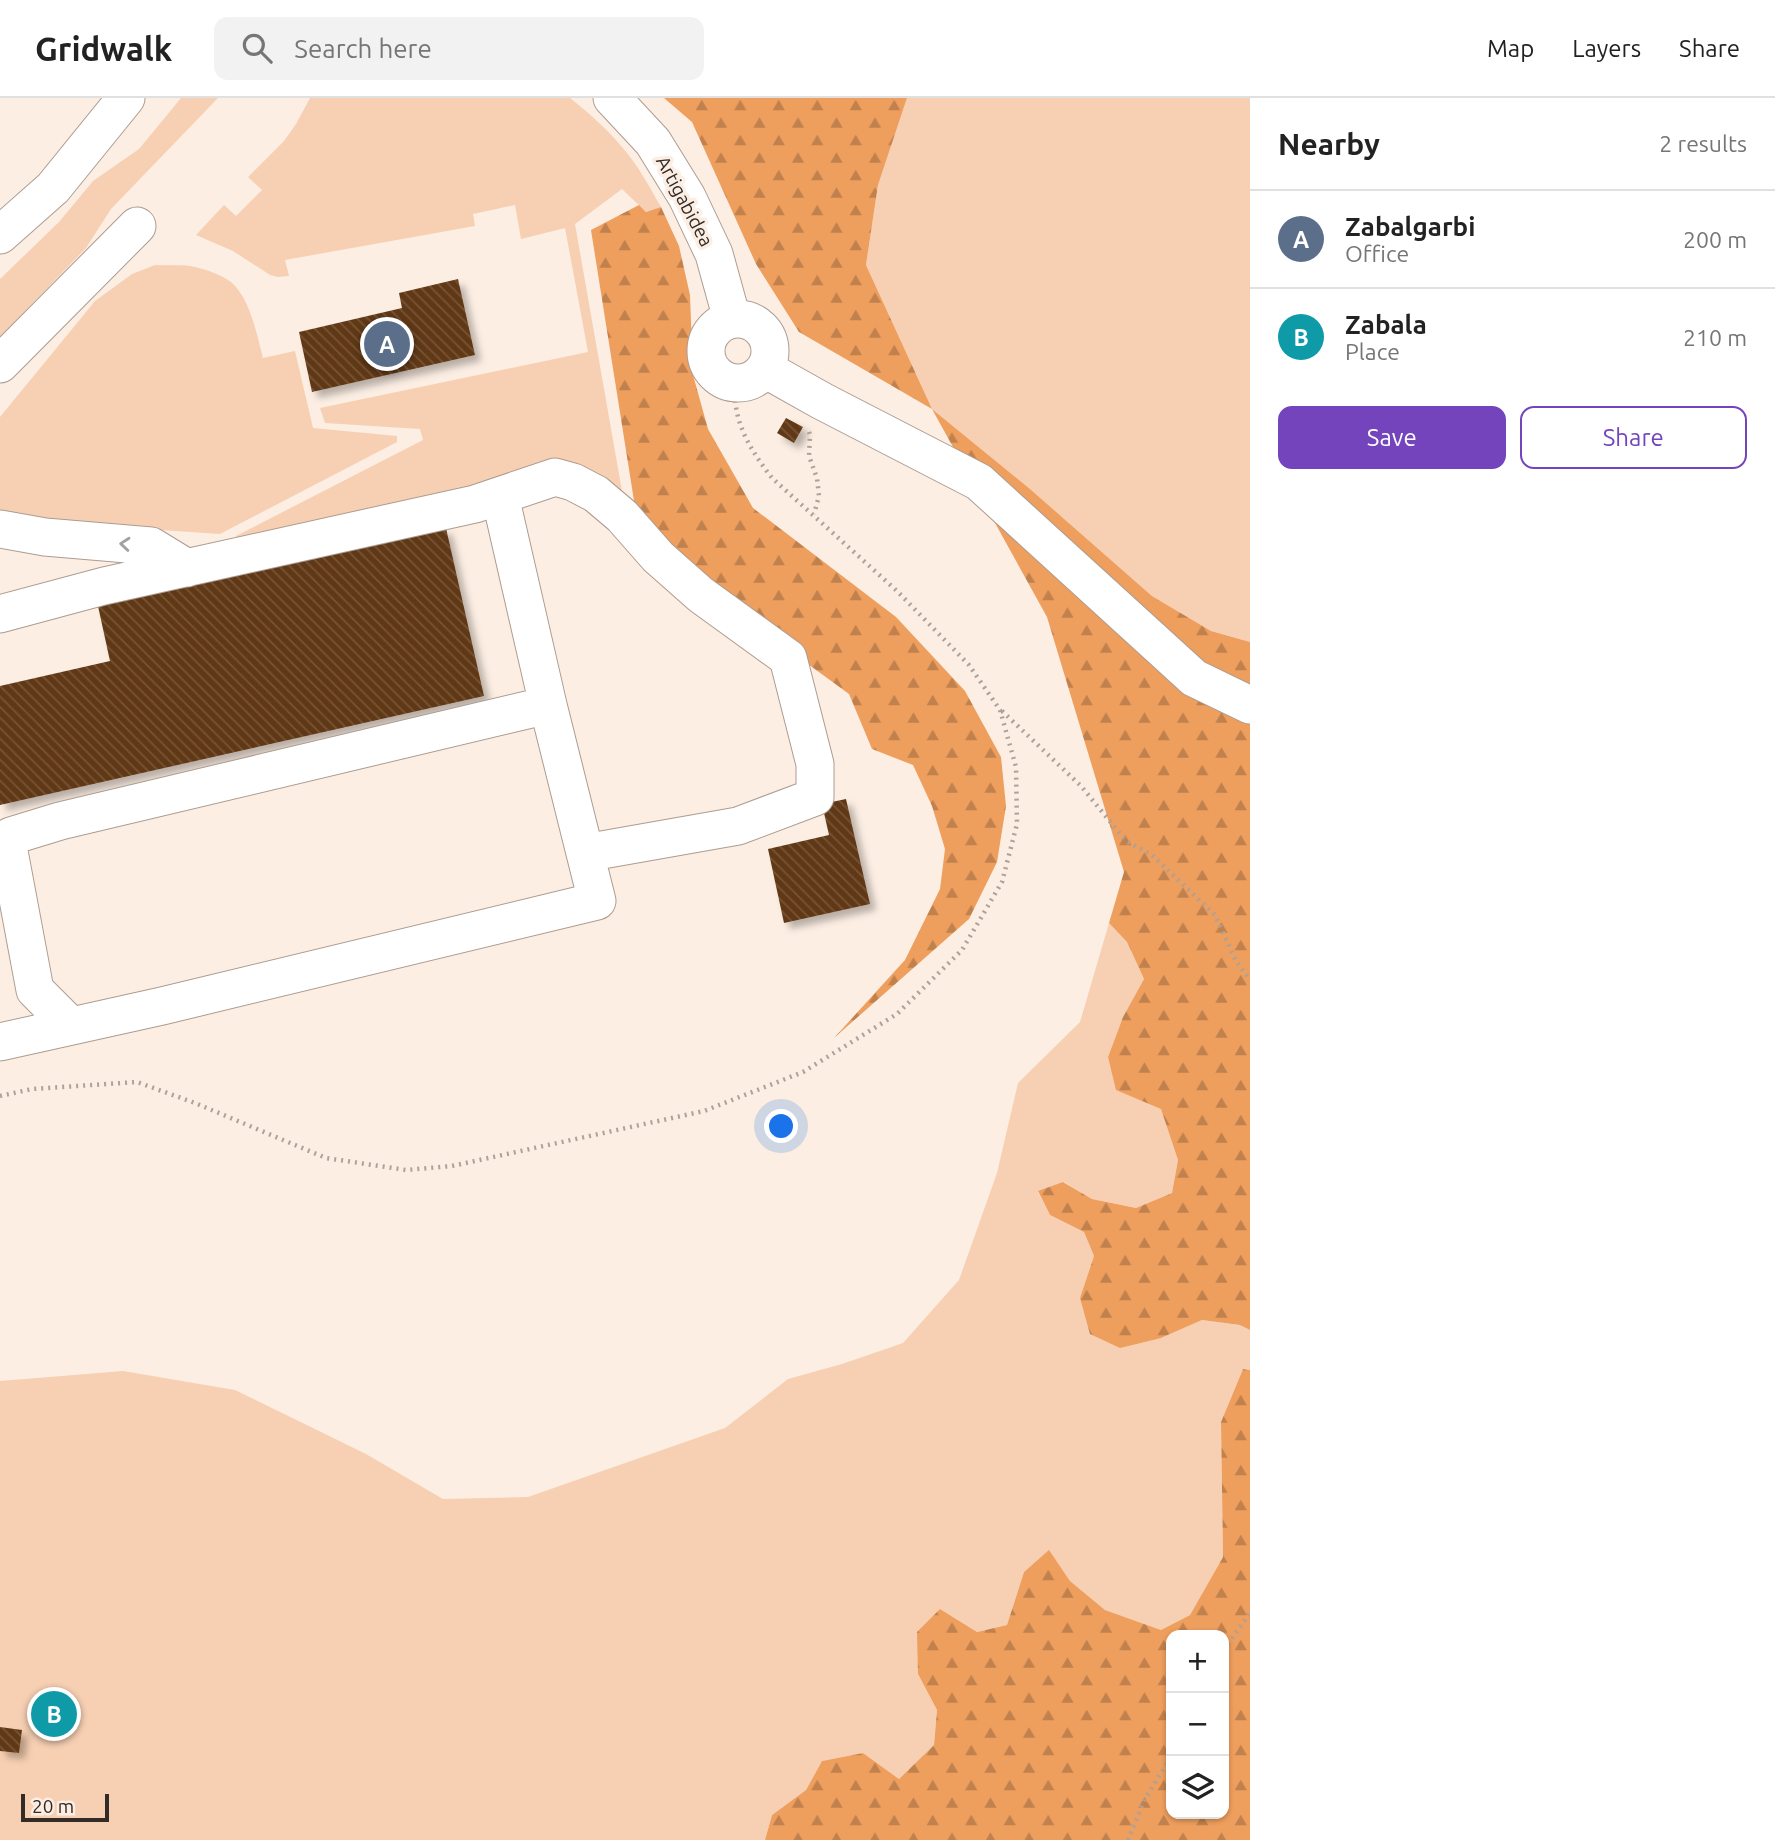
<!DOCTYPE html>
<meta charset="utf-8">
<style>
:root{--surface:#fff;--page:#f2f2f2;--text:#222;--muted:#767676;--line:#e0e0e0;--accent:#7344bc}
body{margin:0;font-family:Ubuntu,sans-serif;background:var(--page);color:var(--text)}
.controls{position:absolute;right:21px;bottom:21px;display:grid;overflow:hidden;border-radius:14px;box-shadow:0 2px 5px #0004}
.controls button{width:63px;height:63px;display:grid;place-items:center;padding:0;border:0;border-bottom:2px solid var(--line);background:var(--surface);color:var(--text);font:35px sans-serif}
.scale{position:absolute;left:21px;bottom:18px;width:88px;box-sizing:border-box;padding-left:7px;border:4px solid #322b26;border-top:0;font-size:19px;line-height:24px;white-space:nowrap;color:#322b26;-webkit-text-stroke:5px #fceee3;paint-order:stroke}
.you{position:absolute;left:782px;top:1029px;width:24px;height:24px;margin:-18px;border:5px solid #fff;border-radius:50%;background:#1a73e8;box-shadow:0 0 0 10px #1a73e833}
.badge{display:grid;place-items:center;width:46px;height:46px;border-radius:50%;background:var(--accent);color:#fff;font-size:23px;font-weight:700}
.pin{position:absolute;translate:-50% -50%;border:4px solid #fff;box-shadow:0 2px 7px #0006}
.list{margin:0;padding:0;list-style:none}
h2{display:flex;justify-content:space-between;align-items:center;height:91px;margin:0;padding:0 28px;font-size:30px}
h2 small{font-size:23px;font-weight:400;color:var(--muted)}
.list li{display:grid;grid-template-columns:46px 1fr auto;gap:21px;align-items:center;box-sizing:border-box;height:98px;padding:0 28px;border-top:2px solid var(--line)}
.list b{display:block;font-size:26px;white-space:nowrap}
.list p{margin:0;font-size:23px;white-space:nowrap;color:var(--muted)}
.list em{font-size:23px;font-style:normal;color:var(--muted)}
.actions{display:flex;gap:14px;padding:21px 28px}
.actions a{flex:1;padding:16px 0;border:2px solid var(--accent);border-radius:14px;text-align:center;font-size:24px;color:var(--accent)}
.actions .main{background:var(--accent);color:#fff}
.icon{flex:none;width:38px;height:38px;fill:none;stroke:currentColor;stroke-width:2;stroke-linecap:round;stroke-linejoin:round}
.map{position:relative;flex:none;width:1250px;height:1742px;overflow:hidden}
header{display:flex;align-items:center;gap:42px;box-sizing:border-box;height:98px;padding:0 35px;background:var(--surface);border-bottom:2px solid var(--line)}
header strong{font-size:33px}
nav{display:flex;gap:38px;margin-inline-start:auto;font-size:24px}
.search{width:490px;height:63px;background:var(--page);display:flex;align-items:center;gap:18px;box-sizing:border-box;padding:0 24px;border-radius:14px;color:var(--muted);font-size:26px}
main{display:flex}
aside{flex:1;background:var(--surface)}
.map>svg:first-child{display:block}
.green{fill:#f7d0b3}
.forest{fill:url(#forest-firs);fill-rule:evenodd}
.building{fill:url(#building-back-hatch);filter:url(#shadow)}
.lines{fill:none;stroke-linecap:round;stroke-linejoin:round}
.minor-casing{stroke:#ad9c90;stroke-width:39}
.path{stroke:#ada199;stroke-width:4.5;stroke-dasharray:2 5;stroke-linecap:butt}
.minor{stroke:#fff;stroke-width:37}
.oneway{stroke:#a3a09d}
.labels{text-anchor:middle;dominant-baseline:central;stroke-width:7;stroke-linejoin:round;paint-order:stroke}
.street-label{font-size:19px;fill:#322b26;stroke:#fceee3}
</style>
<header>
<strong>Gridwalk</strong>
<div class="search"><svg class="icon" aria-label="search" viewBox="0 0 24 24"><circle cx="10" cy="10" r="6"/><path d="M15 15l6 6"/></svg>Search here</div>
<nav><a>Map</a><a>Layers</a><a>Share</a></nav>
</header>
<main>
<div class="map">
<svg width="1250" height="1742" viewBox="0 0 1250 1742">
<defs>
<pattern id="forest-firs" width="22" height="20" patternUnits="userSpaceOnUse" patternTransform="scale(1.75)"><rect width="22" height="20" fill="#ee9e5d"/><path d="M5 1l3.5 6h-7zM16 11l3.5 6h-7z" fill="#c1814d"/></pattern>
<pattern id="building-back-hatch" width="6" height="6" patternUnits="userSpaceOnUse" patternTransform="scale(1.75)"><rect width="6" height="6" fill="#613915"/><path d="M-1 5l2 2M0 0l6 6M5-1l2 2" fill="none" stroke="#745437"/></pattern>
<filter id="shadow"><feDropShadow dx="6" dy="6" stdDeviation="3.5" flood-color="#0004"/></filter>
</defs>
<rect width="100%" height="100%" fill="#fceee3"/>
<!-- green -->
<path class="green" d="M181,0H218L111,111L86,150L0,239V181L59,124L93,83L139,51Z
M310,0H570C589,15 607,31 622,49C638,67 649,88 661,109L646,114L622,91L575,126L622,393L618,399L591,383L237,446L236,438L423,342L420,331L325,325L320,310L588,254L565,130L521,141L515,107L473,116L475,128L285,162L289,178L278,179L270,177L233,153L196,137L224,107L236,118L262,92L248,79L284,43L296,26Z
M907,0H1250V544L1211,533L1152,498L1030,391L932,311L866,167L878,87Z
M155,167C168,168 183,166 195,169C205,171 222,177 231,184C250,200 257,237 263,260L295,253L313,330L397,338V344L220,436L0,421V319L95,203L132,176Z
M1109,825L1127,844L1144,881L1123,919L1108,959L1117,992L1161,1010L1178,1062L1172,1095L1136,1110L1092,1101L1064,1084L1038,1094L1050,1117L1084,1134L1094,1158L1080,1200L1161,1240L1202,1222L1240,1227L1250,1232V1272L1243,1271L1221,1324L1223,1459L1190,1517L1161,1532L1105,1512L1070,1483L1049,1453L1024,1474L1007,1527L977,1534L940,1511L918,1576L937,1612L934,1647L899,1681L863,1655L822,1663L806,1692L772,1717L765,1742H0V1283L123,1273L235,1292L366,1356L443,1401L528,1399L725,1330L788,1281L842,1266L903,1245L959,1182L997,1075L1018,985L1080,924Z"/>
<!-- forest -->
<path class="forest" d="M664,0H907L878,87L866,167L932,311L1030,391L1152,498L1211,533L1250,544V1232L1240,1227L1202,1222L1161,1240L1120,1250L1090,1236L1080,1200L1094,1158L1084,1134L1050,1117L1038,1093L1063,1084L1092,1101L1136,1110L1172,1095L1178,1062L1161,1011L1116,992L1108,959L1123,919L1144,881L1127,844L1109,825L1124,774L1047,519L932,311L799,234L756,166L692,24Z
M639,107L646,114L661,109L679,148L690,197L693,277L708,331L753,410L896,519L965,593L1001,659L1006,708L997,764L969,821L834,940L905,862L940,791L945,751L932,708L913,667L872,651L849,596L701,488L635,409L591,132Z
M1243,1271L1250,1272V1742H765L772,1717L806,1692L822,1663L863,1655L899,1681L934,1647L937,1612L918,1576L917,1534L940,1511L977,1534L1007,1527L1024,1474L1049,1452L1070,1483L1105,1512L1161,1532L1190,1517L1223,1459L1221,1324ZM1171,1537H1224V1716H1171Z"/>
<!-- building -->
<path class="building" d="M458,181L475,257L312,294L299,234L402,210L399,195Z
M786,320L803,329L794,345L777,335Z
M446,430L484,598L0,707V588L110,563L98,508Z
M846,701L870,806L784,825L768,751L829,737L822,706Z
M0,1629L22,1632L19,1655L0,1653Z"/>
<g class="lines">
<defs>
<path id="minor" d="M612,0L653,44L687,99L714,156L732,221
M0,137L53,90L126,0
M706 253a32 32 0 1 1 64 0a32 32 0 1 1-64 0Z
M0,266L137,128
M765,271L822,303L979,384L1194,580L1250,607
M500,398L548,607
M0,431L45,439L151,448L187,470
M0,516L104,488L475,406L555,379L573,384L596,396L622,418L658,459L701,497L788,560L815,666V699L738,728L585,755L597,803L162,908L0,944
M71,928L35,892L8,748L11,738L60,723L548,607L585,755"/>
</defs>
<!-- minor casing -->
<use href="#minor" class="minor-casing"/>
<!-- path -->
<path class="path" d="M809,334L810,337L809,358L817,380L819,398L814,416
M1002,613L1081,688L1126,743L1152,757L1215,817L1236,863L1250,882
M0,998L32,991L137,984L195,1005L326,1060L406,1072L452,1068L704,1013L803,974L897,916L962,852L1002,784L1017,726L1016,669L1000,612L969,567L897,493L772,380C756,359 740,336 736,309C734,302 735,294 735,286
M1224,1552L1250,1515
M1128,1742L1144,1703L1171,1658"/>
<!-- minor -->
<use href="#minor" class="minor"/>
</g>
<!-- one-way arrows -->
<defs><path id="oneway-chevron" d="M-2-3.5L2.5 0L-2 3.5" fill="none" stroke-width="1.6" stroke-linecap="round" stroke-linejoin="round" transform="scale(1.75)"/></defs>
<use class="oneway" href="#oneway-chevron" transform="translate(125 446) rotate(-175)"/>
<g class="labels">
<!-- street labels -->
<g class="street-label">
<text transform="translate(685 103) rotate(62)">Artigabidea</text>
</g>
</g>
</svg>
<div class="controls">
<button>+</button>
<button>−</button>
<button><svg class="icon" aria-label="layers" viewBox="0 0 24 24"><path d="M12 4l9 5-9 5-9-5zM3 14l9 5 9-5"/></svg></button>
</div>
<div class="scale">20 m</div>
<div class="you"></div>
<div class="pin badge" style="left:387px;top:246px;background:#5c6f8a">A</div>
<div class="pin badge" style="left:54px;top:1616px;background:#0f9aa8">B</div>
</div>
<aside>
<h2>Nearby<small>2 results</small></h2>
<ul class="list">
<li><span class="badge" style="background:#5c6f8a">A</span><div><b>Zabalgarbi</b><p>Office</p></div><em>200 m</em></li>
<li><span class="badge" style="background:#0f9aa8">B</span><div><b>Zabala</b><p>Place</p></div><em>210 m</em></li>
</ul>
<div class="actions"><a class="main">Save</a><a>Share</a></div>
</aside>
</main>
